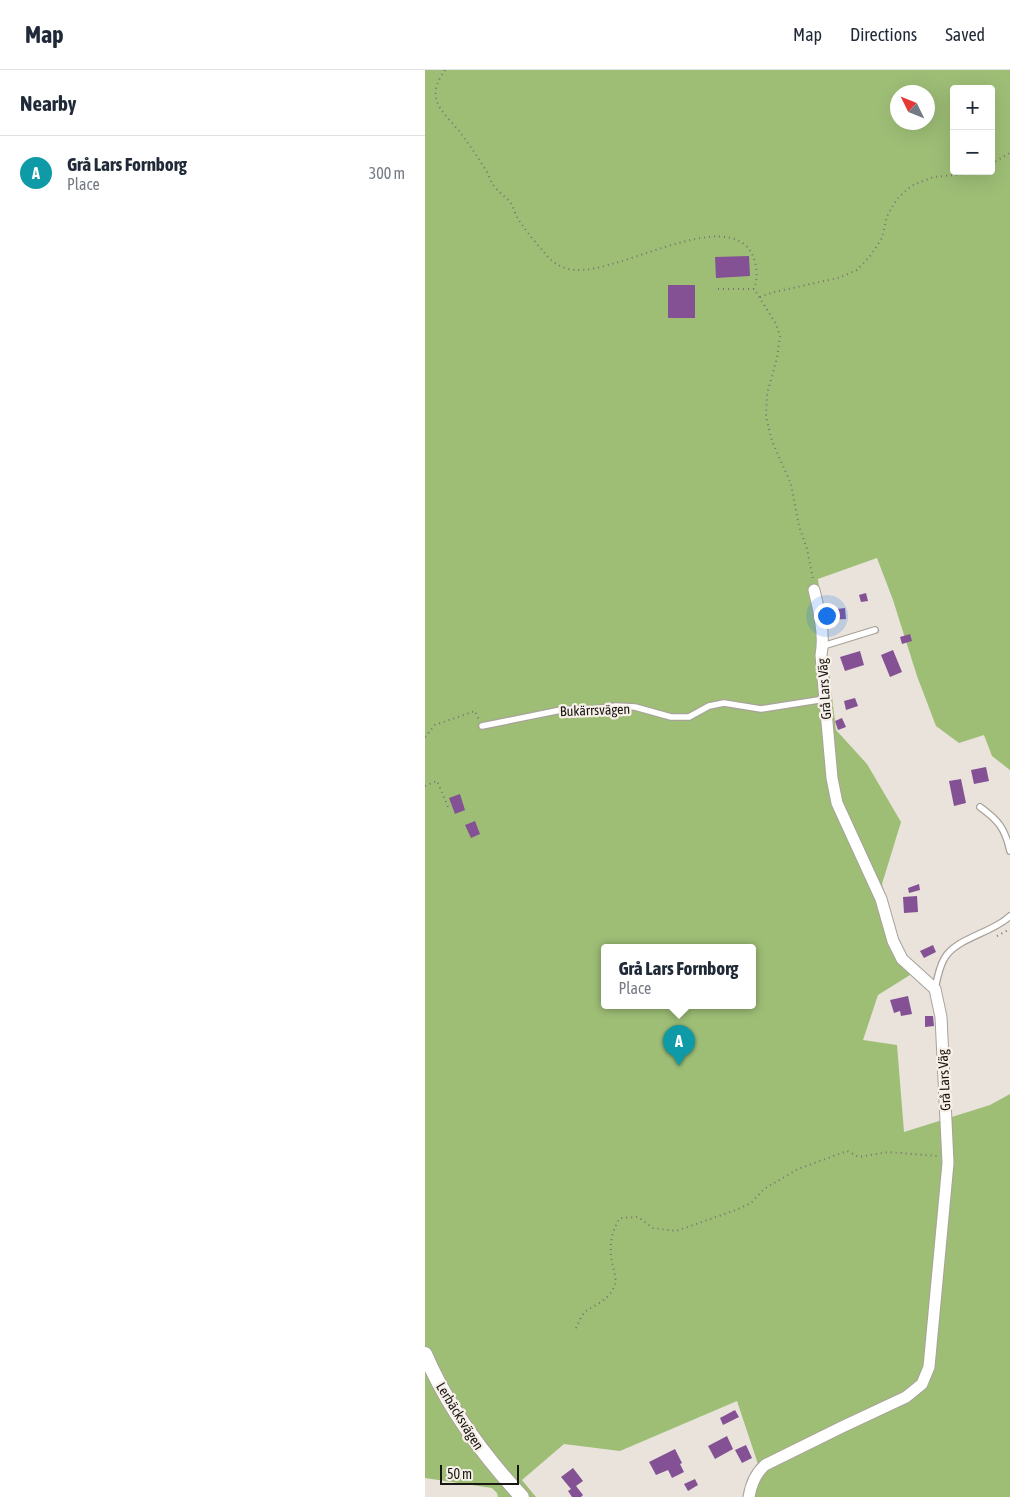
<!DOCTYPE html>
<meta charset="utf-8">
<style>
:root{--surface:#fff;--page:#f2f2f3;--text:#1f2937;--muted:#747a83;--line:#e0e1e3;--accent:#8740b2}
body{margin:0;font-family:"Asap Condensed",sans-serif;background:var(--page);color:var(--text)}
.controls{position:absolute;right:15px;top:15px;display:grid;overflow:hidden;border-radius:5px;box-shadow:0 5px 20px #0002}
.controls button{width:45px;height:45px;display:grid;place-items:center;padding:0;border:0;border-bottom:1px solid var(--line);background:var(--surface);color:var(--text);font:25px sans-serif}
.compass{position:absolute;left:465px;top:15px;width:45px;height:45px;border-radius:50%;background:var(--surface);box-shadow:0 5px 20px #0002;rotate:313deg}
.scale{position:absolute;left:15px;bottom:12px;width:79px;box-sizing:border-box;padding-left:5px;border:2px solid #191714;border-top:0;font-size:14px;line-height:18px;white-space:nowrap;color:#191714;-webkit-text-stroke:4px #f7f0e8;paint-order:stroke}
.you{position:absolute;left:401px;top:545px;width:18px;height:18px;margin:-12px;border:4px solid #fff;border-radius:50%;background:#1a73e8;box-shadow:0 0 0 8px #1a73e833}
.badge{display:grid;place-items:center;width:32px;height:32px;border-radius:50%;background:var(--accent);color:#fff;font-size:16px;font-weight:700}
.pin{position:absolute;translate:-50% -41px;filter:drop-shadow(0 1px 2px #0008)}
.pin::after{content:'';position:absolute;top:26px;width:18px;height:15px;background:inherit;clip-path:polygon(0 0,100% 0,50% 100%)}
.popup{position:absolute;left:176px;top:874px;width:155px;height:65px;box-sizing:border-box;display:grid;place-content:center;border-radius:5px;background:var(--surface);filter:drop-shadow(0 1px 4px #0005);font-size:16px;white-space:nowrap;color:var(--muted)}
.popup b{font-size:19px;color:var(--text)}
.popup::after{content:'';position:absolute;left:50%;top:100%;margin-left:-10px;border:10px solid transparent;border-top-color:var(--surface)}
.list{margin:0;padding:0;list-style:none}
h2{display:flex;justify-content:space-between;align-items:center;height:65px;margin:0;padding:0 20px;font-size:21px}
h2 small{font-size:16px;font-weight:400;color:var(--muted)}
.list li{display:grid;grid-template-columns:32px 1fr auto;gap:15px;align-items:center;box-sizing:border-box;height:75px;padding:0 20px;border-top:1px solid var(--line)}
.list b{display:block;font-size:19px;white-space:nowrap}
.list p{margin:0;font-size:16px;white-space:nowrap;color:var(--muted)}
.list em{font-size:16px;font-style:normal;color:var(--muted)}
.map{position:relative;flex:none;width:585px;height:1427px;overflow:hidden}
header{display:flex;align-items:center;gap:30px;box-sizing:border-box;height:70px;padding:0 25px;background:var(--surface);border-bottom:1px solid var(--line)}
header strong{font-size:24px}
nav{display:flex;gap:28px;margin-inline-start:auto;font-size:18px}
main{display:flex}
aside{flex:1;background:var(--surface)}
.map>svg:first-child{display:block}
.green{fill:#9ebe76;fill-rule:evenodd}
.building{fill:#845195}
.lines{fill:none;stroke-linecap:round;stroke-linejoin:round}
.service-casing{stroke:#a8a29a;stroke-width:8}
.minor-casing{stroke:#a8a29a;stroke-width:13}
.tertiary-casing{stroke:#a8a29a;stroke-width:16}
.path{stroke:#78746f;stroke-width:2;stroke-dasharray:1 4;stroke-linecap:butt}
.service{stroke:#fff;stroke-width:5.5}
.minor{stroke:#fff;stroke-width:11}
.tertiary{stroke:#fff;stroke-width:14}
.labels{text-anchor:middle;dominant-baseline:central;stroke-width:4.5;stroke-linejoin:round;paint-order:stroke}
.street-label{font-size:14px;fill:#191714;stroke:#f7f0e8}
</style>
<header>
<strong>Map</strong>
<nav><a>Map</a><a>Directions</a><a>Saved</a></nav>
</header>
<main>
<aside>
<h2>Nearby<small></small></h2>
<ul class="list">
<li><span class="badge" style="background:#0f9aa8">A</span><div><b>Grå Lars Fornborg</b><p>Place</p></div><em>300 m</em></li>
</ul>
</aside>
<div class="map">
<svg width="585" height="1427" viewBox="0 0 585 1427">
<rect width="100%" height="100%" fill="#e9e3db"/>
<!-- green -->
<path class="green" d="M0,0H585V700L567,686L559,665L534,673L511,656L492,606L468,530L452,488L393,509L411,660L442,694L476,752L457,814L474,876L485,905L453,925L438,970L472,975L479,1062L565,1035L585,1024V1427H321L324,1413L333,1394L312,1331L195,1381L139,1374L97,1410L111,1427H73L72,1423L67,1418L0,1408ZM529,19H566V101H529ZM472,22H502V52H472ZM180,877H328V935H180Z"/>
<!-- building -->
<path class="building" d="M324,186L325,206L291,208L290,187Z
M243,215H270V248H243Z
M441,523L443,531L436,532L434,525Z
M420,538L421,549L405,550L404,540Z
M485,564L487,571L477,574L475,567Z
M468,580L477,602L465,607L456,585Z
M435,581L439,595L420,601L415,587Z
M430,628L433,636L421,640L419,631Z
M417,648L421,657L413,660L410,651Z
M561,697L564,711L549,714L546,700Z
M536,709L541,733L529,736L524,711Z
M35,724L40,740L30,744L24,728Z
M50,751L55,764L46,768L40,755Z
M494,814L495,820L484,823L483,818Z
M492,826L493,842L479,843L478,827Z
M508,875L511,882L499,888L495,881Z
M483,926L487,944L476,946L475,941L469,943L465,930Z
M500,946H508L509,956L500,957Z
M310,1340L314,1347L298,1355L295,1348Z
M302,1366L308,1379L290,1389L283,1376Z
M321,1375L327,1388L317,1393L310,1380Z
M250,1379L257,1393L255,1394L259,1402L247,1408L243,1400L231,1405L224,1392Z
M148,1398L158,1411L151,1416L158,1425L156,1427H147L143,1421L146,1419L136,1407Z
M270,1409L273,1415L263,1421L259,1414Z"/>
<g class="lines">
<defs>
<path id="service" d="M398,576L450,560
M57,656L136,640L170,639L191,636L210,637L246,647H264L284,636L299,633L336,639L400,629
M555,737C573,750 580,758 585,781
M510,919C512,909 514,898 519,889C530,868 568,863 585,846"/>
<path id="minor" d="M324,1427C326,1414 330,1404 340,1395L417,1357L481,1327L497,1314L504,1297L523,1093L516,947L510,919L477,889L468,871L456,829L412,733L407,708L396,585C400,565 394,540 389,520"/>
<path id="tertiary" d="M0,1284C23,1338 57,1384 97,1427"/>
</defs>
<!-- service casing -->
<use href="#service" class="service-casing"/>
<!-- minor casing -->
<use href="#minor" class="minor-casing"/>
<!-- tertiary casing -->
<use href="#tertiary" class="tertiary-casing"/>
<!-- path -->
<path class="path" d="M20,0C14,9 9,17 11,28C14,42 29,53 37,65C45,76 53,87 60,99C64,104 65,111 69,116C74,123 83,128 87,135C89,140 91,145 93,149C101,161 110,172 119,182C124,189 131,195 140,198C181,214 303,130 328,186C332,196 333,209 329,219
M566,94L585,83
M293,219H329L351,254L355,266L352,288L342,324L341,347L347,371L366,414L374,456L382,479L388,509
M335,227L349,222L413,208L432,200L446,185L457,168L462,146L472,129L486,116L508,107L551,103L555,101
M0,667L10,655L50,641L54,650
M0,716L12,711L24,739
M572,866L585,859
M151,1258C154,1252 157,1244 161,1241C170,1235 183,1230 188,1219C193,1211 189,1201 187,1192C184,1176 186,1162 195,1148L213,1147L228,1158L251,1161L311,1140L326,1133L339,1119L373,1099L422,1081L434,1087L463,1082L512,1086"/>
<!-- service -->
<use href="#service" class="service"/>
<!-- minor -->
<use href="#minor" class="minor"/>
<!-- tertiary -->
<use href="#tertiary" class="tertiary"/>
</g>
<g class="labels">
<!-- street labels -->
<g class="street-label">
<text transform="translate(399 619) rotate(-94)">Grå Lars Väg</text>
<text transform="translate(170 640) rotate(-2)">Bukärrsvägen</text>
<text transform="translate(519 1010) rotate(-93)">Grå Lars Väg</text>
<text transform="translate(35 1346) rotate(58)">Lerbäcksvägen</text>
</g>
</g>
</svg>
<div class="controls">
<button>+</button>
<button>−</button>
</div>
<svg class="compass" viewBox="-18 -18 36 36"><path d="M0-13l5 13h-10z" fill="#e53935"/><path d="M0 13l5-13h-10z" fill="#747a83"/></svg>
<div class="scale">50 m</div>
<div class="you"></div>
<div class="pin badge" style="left:254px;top:996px;background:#0f9aa8">A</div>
<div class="popup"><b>Grå Lars Fornborg</b>Place</div>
</div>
</main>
